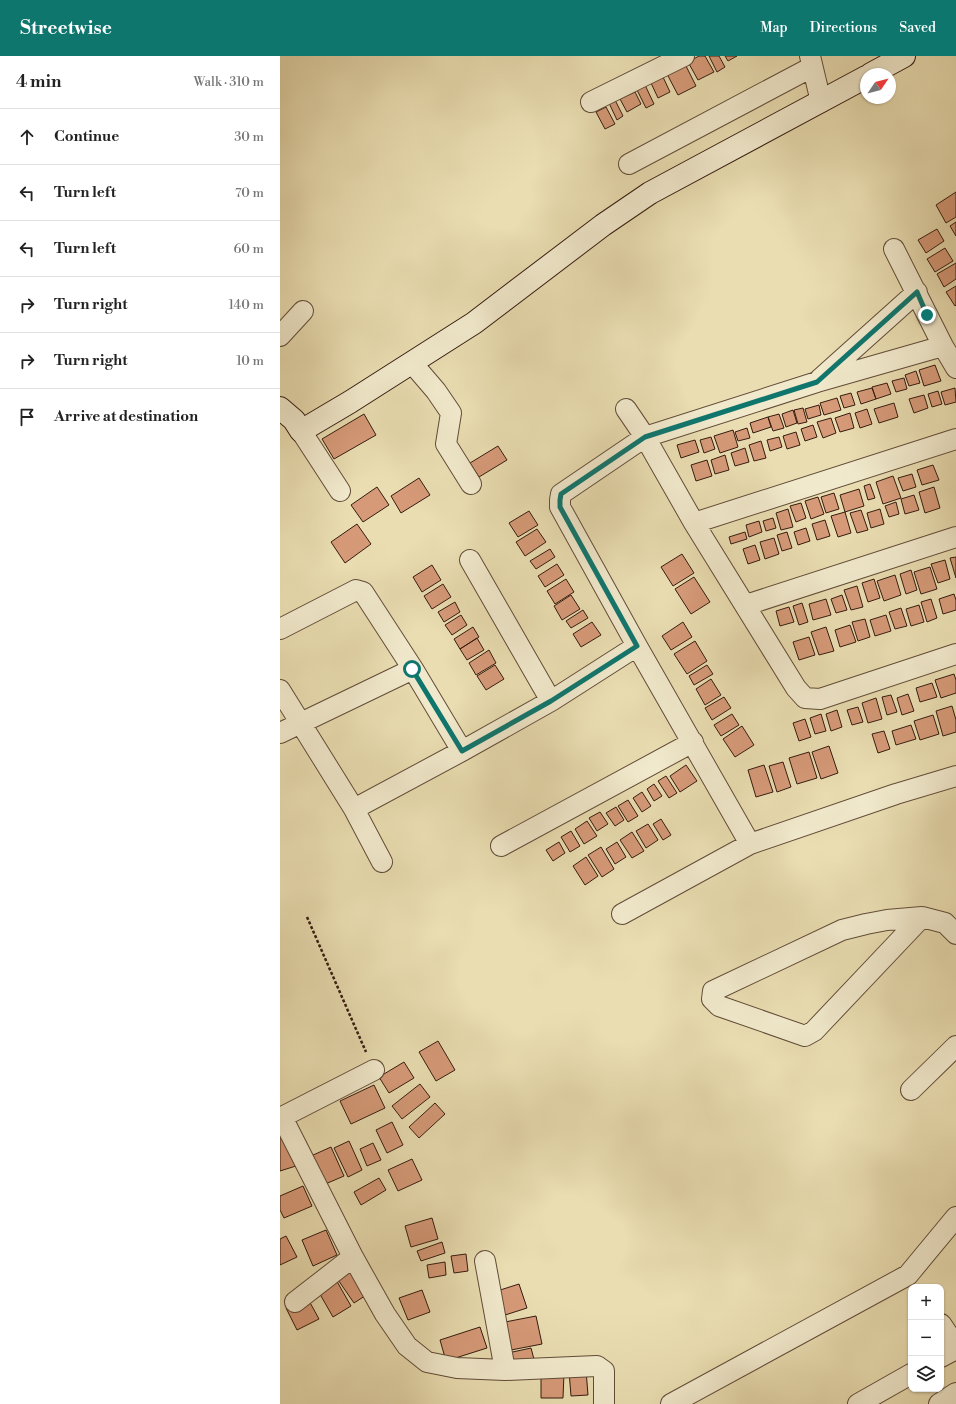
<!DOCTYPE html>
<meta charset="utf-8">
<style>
:root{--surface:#fff;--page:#f6f6f6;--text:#222;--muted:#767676;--line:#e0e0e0;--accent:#0f766e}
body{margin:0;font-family:"Libre Bodoni",serif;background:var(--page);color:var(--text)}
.controls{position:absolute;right:12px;bottom:12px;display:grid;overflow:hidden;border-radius:8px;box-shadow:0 1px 3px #0004}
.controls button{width:36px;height:36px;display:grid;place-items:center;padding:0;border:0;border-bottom:1px solid var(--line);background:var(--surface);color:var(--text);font:20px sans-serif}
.compass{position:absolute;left:580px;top:12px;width:36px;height:36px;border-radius:50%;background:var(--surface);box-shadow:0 1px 3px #0004;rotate:55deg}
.stop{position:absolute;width:12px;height:12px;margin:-9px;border:3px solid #0f766e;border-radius:50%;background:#fff}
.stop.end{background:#0f766e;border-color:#fff;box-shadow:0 1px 4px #0008}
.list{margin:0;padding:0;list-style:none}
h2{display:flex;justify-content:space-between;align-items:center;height:52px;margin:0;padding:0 16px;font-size:17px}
h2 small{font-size:13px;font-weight:400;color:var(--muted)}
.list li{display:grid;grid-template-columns:26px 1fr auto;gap:12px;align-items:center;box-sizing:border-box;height:56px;padding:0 16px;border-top:1px solid var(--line)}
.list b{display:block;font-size:15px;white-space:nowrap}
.list em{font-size:13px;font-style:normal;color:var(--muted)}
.icon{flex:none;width:22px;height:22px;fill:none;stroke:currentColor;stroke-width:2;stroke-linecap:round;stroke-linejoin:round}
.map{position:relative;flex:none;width:676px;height:1348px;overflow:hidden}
header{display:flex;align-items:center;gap:24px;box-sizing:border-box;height:56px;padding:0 20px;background:var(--accent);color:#fff}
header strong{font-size:19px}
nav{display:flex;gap:22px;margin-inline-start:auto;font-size:14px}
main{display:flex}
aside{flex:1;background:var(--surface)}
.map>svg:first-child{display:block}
.building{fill:#d69a78;stroke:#351b0f}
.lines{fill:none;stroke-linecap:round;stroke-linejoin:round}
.street-casing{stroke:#624c38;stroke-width:22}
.secondary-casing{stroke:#351b0f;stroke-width:24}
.path{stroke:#351b0f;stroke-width:2.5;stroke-dasharray:3 2;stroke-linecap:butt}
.street{stroke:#f1e9cc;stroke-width:20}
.secondary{stroke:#f1e9cc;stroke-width:22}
.route{stroke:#0f766e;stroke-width:5}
</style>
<header>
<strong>Streetwise</strong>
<nav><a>Map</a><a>Directions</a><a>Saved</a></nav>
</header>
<main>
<aside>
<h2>4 min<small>Walk · 310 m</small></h2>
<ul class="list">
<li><svg class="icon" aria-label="ahead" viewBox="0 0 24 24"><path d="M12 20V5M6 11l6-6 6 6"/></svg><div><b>Continue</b></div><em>30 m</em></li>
<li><svg class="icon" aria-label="left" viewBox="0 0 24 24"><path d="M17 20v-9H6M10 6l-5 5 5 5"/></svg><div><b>Turn left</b></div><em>70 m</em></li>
<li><svg class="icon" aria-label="left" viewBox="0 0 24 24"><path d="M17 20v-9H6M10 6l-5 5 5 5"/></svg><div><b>Turn left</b></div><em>60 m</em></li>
<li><svg class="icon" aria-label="right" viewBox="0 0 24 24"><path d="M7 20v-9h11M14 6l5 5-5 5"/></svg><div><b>Turn right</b></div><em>140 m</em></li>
<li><svg class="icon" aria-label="right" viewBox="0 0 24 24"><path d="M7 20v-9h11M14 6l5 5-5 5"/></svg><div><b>Turn right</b></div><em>10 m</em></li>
<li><svg class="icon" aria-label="arrive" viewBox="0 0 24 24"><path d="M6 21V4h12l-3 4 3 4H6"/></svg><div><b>Arrive at destination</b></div></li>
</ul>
</aside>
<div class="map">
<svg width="676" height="1348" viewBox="0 0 676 1348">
<rect width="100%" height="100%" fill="#e9ddb1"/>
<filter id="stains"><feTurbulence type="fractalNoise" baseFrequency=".005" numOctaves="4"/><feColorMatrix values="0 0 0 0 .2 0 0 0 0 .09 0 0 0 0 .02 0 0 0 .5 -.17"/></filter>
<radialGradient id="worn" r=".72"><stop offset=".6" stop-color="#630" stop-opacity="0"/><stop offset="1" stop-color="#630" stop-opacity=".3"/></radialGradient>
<!-- building -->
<path class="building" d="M419,0H425L434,16L418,24L408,6Z
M429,0H439L445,11L437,16Z
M445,0H457L448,5Z
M405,8L416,30L398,39L387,18Z
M383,21L390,36L378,42L371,27Z
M365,29L374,48L366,52L357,34Z
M355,36L361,48L347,56L340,43Z
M335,44L343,60L337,64L329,47Z
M326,51L335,68L325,73L316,56Z
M676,136V161L666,167L656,149Z
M676,166V180L670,170Z
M657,173L664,185L646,197L638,184Z
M665,192L673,205L655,216L647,203Z
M676,207V223L664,231L657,218Z
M676,230V249L675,250L666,236Z
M655,309L661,325L644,330L639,314Z
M636,315L640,327L629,330L625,319Z
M624,322L627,333L616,336L612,325Z
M607,327L611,338L596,343L592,331Z
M592,332L596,343L581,348L577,336Z
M675,332L676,346L665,349L661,336Z
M658,335L662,348L652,351L648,338Z
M571,337L575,349L564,352L560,340Z
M644,339L648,352L634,357L629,343Z
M557,342L561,354L544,359L540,347Z
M614,347L618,361L599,367L594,353Z
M539,349L541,359L528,363L525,353Z
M523,352L527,366L518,368L514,354Z
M587,353L592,368L580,372L575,357Z
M513,354L517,367L506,371L502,358Z
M570,357L574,372L560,376L555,362Z
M84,358L96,379L54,403L42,383Z
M499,358L504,372L493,375L488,361Z
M488,361L491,371L473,377L470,367Z
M551,362L556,377L543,382L537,366Z
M533,369L537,381L525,385L521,373Z
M467,372L470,382L458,385L455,376Z
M453,374L458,391L440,397L434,380Z
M516,376L520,389L507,393L503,380Z
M431,381L435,393L424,397L420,384Z
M499,381L502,391L490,395L487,384Z
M415,384L419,396L401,402L397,389Z
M481,385L486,402L474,405L469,389Z
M218,390L227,404L199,421L190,407Z
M465,392L469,406L455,410L451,397Z
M445,399L449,414L435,418L431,404Z
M427,404L432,420L416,425L411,409Z
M653,409L659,424L642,429L637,414Z
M632,418L636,431L623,435L618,422Z
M613,420L621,442L603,448L596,426Z
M139,422L150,439L121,457L111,440Z
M590,428L595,442L588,444L584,430Z
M97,431L109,449L83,466L71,449Z
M654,431L660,452L645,457L639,436Z
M579,433L584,450L565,456L560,439Z
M554,437L559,453L546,457L541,441Z
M634,439L639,454L625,458L621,443Z
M538,441L544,458L531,463L525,445Z
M616,446L619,458L609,461L605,450Z
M521,447L526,462L516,466L510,450Z
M508,453L513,471L501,474L496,457Z
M600,453L604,468L591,472L587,457Z
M581,454L588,474L577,477L570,457Z
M249,455L258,469L238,481L229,467Z
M565,456L571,477L558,481L551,460Z
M493,462L496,472L486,475L483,465Z
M545,464L550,480L537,484L532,468Z
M479,465L482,476L469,481L466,469Z
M77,468L91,488L65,507L51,486Z
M526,472L530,485L518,489L514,476Z
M257,473L266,486L245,500L236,486Z
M465,476L467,483L451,488L449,481Z
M507,476L512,492L502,495L497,479Z
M494,482L499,498L485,503L480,486Z
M475,489L480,504L468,508L463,493Z
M270,493L275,501L256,513L250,505Z
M402,498L414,517L393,530L381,511Z
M676,501V522L670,502Z
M665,504L670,523L658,527L651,508Z
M277,508L284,519L265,531L258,520Z
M152,509L161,524L142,536L133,521Z
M650,511L657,533L641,538L634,516Z
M631,514L637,534L626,538L620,518Z
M615,519L621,539L604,545L597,525Z
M414,521L430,546L411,558L395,533Z
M286,523L294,536L275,548L267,535Z
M594,523L600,542L588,546L582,527Z
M163,528L171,541L152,553L144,540Z
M577,530L583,551L571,554L564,534Z
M674,538L676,544V554L663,558L659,543Z
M291,539L300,553L282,564L274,550Z
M562,539L567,554L556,557L551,543Z
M546,543L551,559L533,564L529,548Z
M651,543L657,562L647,566L641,546Z
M175,546L180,556L164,566L158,556Z
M522,547L528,566L519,569L513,550Z
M639,549L644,566L631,570L626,553Z
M509,551L514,566L500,570L496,555Z
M621,552L627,570L615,573L609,556Z
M303,554L308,562L291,572L286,565Z
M181,559L187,569L172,579L165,569Z
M606,559L611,575L595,580L590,564Z
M585,563L590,581L578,585L572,566Z
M312,566L321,579L301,591L293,578Z
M403,566L412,581L391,594L382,580Z
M570,569L576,586L560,591L555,574Z
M193,571L199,581L180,593L174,583Z
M546,571L554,595L539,599L531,576Z
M529,581L535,599L519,604L513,586Z
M197,582L204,594L187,604L180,593Z
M415,585L427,605L407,618L394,598Z
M209,594L216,607L196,619L189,607Z
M215,609L224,623L206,634L197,620Z
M427,609L433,618L414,629L409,620Z
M674,618L676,624V637L661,642L655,624Z
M431,623L441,639L425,649L416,633Z
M652,627L657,641L640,646L636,632Z
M628,638L634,655L622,659L617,642Z
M611,639L617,656L607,659L602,641Z
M444,641L451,652L432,664L425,652Z
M596,642L602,663L588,667L582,647Z
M672,650L676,664V676L663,680L656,655Z
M578,651L583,666L572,669L567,654Z
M557,654L562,671L551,675L546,658Z
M452,658L459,669L441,680L434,669Z
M541,658L546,675L535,678L530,662Z
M653,659L659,678L640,684L634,665Z
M525,663L531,681L519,685L513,667Z
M631,669L636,683L616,689L612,675Z
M462,670L474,689L455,701L443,683Z
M604,675L610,693L598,697L592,678Z
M549,690L558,717L541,723L532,696Z
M529,696L537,722L517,728L509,702Z
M503,706L511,731L497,736L489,710Z
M406,709L417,725L400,736L390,720Z
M484,709L493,736L476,741L468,714Z
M386,720L397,737L389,742L378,725Z
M374,728L382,740L374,745L367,733Z
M362,736L371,750L362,756L353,742Z
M348,744L358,760L348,766L338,750Z
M336,751L344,764L335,770L326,757Z
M320,756L328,768L317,775L309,762Z
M381,763L391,779L383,784L373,768Z
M307,765L317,780L304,788L295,773Z
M368,768L378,784L366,792L356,775Z
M291,775L300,790L290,796L281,781Z
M352,776L364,795L352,802L340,784Z
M279,786L285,797L273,805L266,794Z
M337,786L346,801L335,808L326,793Z
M321,791L334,813L322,821L308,799Z
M306,801L318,820L305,829L293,810Z
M158,985L175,1014L156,1025L139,996Z
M124,1006L134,1022L109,1037L99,1021Z
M140,1028L150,1041L122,1063L112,1050Z
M94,1029L105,1052L71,1068L60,1045Z
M155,1047L165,1058L139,1082L129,1071Z
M112,1066L123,1089L107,1097L96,1074Z
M9,1078L19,1109L0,1115V1080Z
M69,1085L82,1114L68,1121L54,1092Z
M93,1087L101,1104L87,1110L80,1093Z
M51,1091L64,1120L43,1129L31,1100Z
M132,1103L142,1124L118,1135L108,1114Z
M99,1122L106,1134L81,1149L74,1136Z
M23,1130L32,1150L4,1162L0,1154V1140Z
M152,1162L158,1183L131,1191L125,1170Z
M46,1174L57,1199L33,1210L22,1184Z
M6,1180L17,1201L0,1209V1183Z
M162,1186L165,1197L141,1205L137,1195Z
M186,1198L188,1215L174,1217L171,1200Z
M165,1206L166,1219L149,1222L147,1209Z
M71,1207L91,1236L74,1247L54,1218Z
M55,1222L71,1250L53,1261L37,1233Z
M239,1228L247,1252L222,1260L214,1236Z
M142,1234L150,1256L128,1264L119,1242Z
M27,1241L39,1263L17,1274L6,1252Z
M256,1260L262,1288L226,1295L220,1267Z
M200,1271L207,1292L166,1305L160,1284Z
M251,1292L255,1307L231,1312L228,1297Z
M306,1314L308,1339L291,1340L289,1315Z
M261,1316L284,1317L283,1342H261Z"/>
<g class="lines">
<defs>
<path id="street" d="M530,0L541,46
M311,46L404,0
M349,108L532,11
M614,193L663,290L676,312
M0,280L23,255
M132,307L156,335L171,357L166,388L191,428
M540,323L637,236
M346,353L365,381L414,467L516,632L525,642L540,643L676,598
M21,375L60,435
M414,467L676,383
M190,504L271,645
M466,549L676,481
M0,573L76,534L83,536L133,613L182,695
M0,634L74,753L102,806
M0,677L133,613
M74,753L182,695L271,645L357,590
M470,788L357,590L280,451V444L281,438L365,381L537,326L663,290
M221,790L413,686
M342,858L470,788L616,738L676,720
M642,861L534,975L525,980L439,950L432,943L433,935L562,874L586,868L607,864L642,861L665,867L676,878
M631,1034L676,990
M73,1201L105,1258L127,1290L147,1306L177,1312L225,1314L317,1310L324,1315V1348
M205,1205L225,1314
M15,1246L73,1201L2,1061L94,1014
M661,1268L676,1290
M661,1301L676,1293
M391,1348L628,1219L676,1161
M578,1348L631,1318
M659,1348L676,1337"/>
<path id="secondary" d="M591,18L624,0
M0,352L14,364L21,375L70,346L194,267L323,169L370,137L586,21"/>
</defs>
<!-- street casing -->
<use href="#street" class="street-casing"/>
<!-- secondary casing -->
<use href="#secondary" class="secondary-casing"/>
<!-- path -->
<path class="path" d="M27,861L86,996"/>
<!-- street -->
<use href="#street" class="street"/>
<!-- secondary -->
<use href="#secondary" class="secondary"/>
</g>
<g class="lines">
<!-- route -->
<path class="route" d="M132,613L182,695L271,645L357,590L280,451V444L281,438L365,381L537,326L637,236L647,259"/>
</g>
<rect width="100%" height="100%" filter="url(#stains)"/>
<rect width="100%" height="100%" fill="url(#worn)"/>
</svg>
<div class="controls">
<button>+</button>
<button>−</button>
<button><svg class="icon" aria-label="layers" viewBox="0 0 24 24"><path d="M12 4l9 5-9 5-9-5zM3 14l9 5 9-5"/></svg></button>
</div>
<svg class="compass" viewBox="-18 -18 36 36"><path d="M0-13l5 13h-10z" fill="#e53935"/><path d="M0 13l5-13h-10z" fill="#767676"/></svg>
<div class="stop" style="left:132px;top:613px"></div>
<div class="stop end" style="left:647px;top:259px"></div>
</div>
</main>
